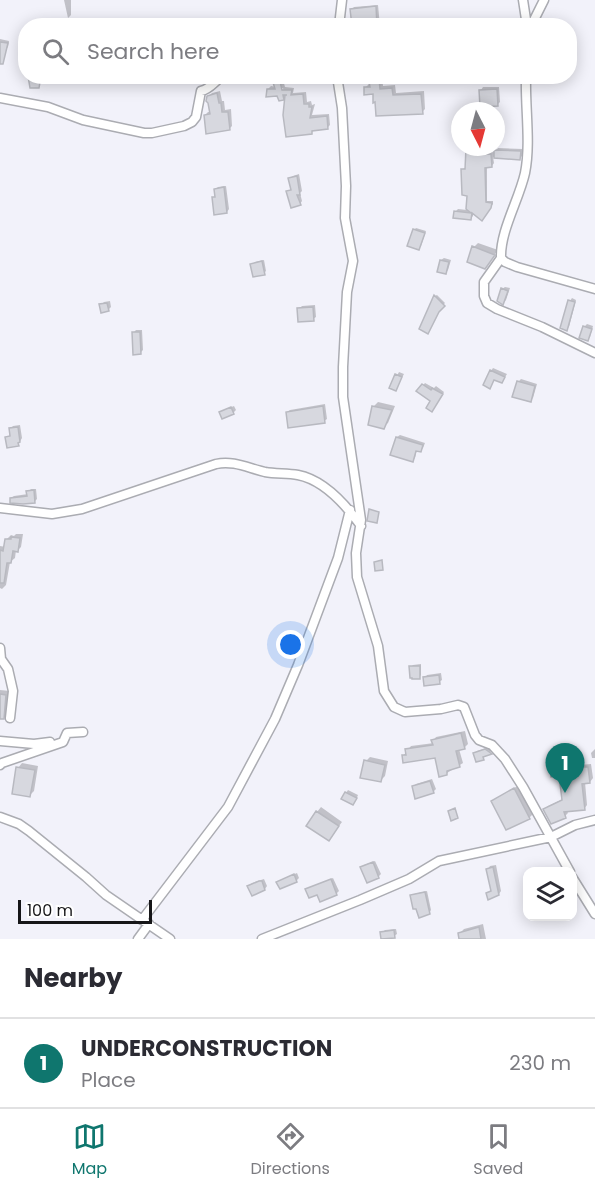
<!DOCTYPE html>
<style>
:root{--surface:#fff;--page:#f7f7f7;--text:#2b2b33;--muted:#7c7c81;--line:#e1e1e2;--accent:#0f766e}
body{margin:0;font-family:Poppins,sans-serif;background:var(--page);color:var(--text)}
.controls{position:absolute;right:18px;bottom:18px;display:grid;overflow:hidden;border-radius:12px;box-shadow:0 3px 15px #0003}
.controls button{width:54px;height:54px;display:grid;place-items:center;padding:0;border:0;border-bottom:2px solid var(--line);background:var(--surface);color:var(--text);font:30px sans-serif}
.compass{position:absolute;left:451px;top:102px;width:54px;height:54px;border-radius:50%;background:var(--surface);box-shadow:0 3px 15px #0003;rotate:174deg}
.scale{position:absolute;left:18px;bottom:15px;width:134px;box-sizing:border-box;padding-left:6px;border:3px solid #161618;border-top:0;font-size:16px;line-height:21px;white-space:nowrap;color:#161618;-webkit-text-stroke:4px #fff;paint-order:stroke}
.you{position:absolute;left:291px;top:645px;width:21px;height:21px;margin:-15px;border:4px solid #fff;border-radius:50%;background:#1a73e8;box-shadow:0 0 0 9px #1a73e833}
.badge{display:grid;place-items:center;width:39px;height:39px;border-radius:50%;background:var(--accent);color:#fff;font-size:20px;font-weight:700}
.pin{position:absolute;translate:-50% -50px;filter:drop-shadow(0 2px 3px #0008)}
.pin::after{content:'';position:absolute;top:32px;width:21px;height:18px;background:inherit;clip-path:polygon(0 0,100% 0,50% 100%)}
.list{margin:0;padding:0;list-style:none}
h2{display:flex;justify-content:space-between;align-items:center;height:78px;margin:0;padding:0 24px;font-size:26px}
h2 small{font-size:20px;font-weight:400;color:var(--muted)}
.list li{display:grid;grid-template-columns:39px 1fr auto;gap:18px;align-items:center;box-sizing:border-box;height:90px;padding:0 24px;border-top:2px solid var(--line)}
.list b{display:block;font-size:22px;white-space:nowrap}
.list p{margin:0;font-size:20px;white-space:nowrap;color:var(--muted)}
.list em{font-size:20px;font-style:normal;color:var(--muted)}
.icon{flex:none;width:33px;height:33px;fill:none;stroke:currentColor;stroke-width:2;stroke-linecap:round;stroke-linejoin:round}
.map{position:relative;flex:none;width:595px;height:939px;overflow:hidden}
.search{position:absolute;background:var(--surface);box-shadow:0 3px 15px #0003;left:18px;right:18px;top:18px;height:66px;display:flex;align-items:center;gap:15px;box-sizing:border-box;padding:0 21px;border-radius:24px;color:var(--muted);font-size:22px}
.sheet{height:168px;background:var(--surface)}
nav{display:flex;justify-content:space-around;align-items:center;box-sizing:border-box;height:84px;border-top:2px solid var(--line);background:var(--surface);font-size:16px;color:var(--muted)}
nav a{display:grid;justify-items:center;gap:3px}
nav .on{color:var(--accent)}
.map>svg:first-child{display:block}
.shadow{fill:#0003}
.building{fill:#d7d8df;stroke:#b8b9c0;stroke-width:1.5}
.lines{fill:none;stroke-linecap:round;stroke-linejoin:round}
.street-casing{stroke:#abacb2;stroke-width:11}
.street{stroke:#fff;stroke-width:8}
</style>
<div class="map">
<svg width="595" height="939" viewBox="0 0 595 939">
<rect width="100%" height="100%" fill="#f2f2fa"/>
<!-- shadow -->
<path class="shadow" d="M64,0H71V15L68,18Z
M378,5L380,26H368L352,9L354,7Z
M419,20L420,26H400L402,21Z
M0,39L9,41L8,47L5,50L0,49Z
M277,76H282L285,87L294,88L293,93L306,92L307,102L311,101L312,105L315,104L312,115L329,114L330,125L327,128L315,129L312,132L285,97L283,88H280L278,94L268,89L271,86L276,87L274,79Z
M375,76H382L383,86L395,85L396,93L424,91L425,109L422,112L365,88L369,84H371L373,79Z
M455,77V83L447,84V78Z
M483,87H499L500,102L497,105L481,90Z
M220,91L222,101H224L225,110L231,109L232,126L229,129L205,115L208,112H211L208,97L212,93Z
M469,147H479V153L495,152L498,148L523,149L522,156L520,158L493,157L494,163L492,166H487V201H493V204L484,216L473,212V216L470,219L456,211L458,209L467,210L469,194L463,169L467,167L468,149Z
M299,174L302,191L300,193L302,201L300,204L287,192L292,189L290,178L293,176Z
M226,186L229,209L227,212L213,198L216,196V189L218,187Z
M416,228L426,231L421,246L419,248L414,230Z
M478,243L498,250L485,267L474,247Z
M444,258L451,260L448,270L446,272L441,260Z
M264,260L266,271L264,273L252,265L255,262Z
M505,287L510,288L506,300L503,303L502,289Z
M437,295L445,303L421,328L435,296Z
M572,298L576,300L569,327L566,329L570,301Z
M110,301L111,307L108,310L101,305L104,302Z
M315,305L316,317L313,319L299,309L302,306Z
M587,324L593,326L590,337L588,339L584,327Z
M136,330H142L143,350L140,353L133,333Z
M493,368L507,374L502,382L495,378L490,387L491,371Z
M399,372L404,374L396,389L391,387Z
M521,379L537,384L533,398L530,400L518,382Z
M425,383L434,388L436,386L444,392L434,408L432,401L418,391Z
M378,402L395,406L388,423L383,427L373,407Z
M325,404L327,419L324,421L287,412L290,410Z
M234,406L236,410L233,413L221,412L224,410Z
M20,425L22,438L18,445L7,437L11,435L10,429L13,426Z
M400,435L425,443L423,448L421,450L417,449L415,458L412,461L397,437Z
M31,489H36L37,499L34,502L11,498L14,496L28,494V492Z
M16,534H23L21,547L17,551L16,550L15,558L10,562L6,585L2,589L0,588V546L6,547L7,539L11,535L14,536Z
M421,664V675L419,677L411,667L413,665Z
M441,673L442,680L439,682L425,678L427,675Z
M0,690L10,691L8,714L3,718H0Z
M465,731L468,744L464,748L459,749L463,763L447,773L436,756H403L411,746L434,743L433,741L436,737Z
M489,747L493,750L485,755V756L483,759L474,754L477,751Z
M595,749V758H592L591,753Z
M574,756H579L580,765L591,764L593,778L590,782H585L587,805L584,809L567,811L568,813L565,816L545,809L548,806L563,799L561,774L551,770L555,766L571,764V760Z
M370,757L388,761L385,776L380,781L366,761Z
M22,763L38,766L34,791L30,795L18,768Z
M432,779L436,789L433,792L413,787L416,784Z
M518,786L533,814L529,818L493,801L508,791Z
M348,790L358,795L356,800L346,793Z
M321,807L342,822L329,839L317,812Z
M375,861L381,874L378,877L362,868L364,865Z
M496,865L501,891L499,894H488L492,890L488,869L490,866Z
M297,873L299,878L296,881L278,882L281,880Z
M333,878L339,891L336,894L318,893L309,888Z
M264,879L267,886L265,889L249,886L252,883Z
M427,891L431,910L429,913L412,896L414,894Z
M483,924L486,939H461L459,934L464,929Z
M396,929L397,934L394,936L382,933L385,930Z"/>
<!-- building -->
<path class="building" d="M376,6L377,26H352L350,9Z
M0,42L8,43L3,64H0Z
M28,76H41L39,88H30Z
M279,77L282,90H292L291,95L303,94L304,104H309V107H312L310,118L327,116L328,129L312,131V134L286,137L283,115L285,95H287H283L284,100L279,101L277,96L266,97L267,89H275L272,79Z
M379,78L380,89L392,88L393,95L421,94L423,114L376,116L375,102L373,103V94L364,95V87H370L369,82H371V79Z
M497,89L498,106L480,107L479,90Z
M217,93L219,103H221L222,112H228L230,130L206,134L204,115L210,114L208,103L206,101L207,96Z
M466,148H478L477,155L491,154L492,167L485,168L486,202L492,203L491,208L482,221L472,213L471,220L453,218L454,211L471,213L466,209L467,196L462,195L461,169H465Z
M494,150L521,151L520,160L494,158Z
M297,176L300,195H297L301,205L291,208L286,191L291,190L288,178Z
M224,187L227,213L214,215L212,197H215L214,189Z
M413,229L425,233L419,250L407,246Z
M472,246L495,255L485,269L467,262Z
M440,260L449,262L446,274L437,272Z
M262,261L265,275L253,277L250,264Z
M501,288L508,291L503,305L497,301Z
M434,295L445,306L439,312L428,334L419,329Z
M568,300L575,302L567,331L560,328Z
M107,303L109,311L101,313L99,304Z
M313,307L314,321L298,322L297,308Z
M583,326L592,329L588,341L579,338Z
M132,332H140L141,354L133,355Z
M490,370L505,377L502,383L494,380L490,389L483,385Z
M395,374L402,377L396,391L389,388Z
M517,381L535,386L531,402L512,397Z
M422,384L431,390L432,388L443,394L432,412L426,408L430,401L416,391Z
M323,406L325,423L288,428L286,412Z
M372,406L392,410L384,429L368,425Z
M231,407L234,414L222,419L219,412Z
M18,427L20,442L18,443L19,446L7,448L5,437L10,436L9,428Z
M396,437L423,445L421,452L416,451L413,462L390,455Z
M34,490L35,503L23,504L10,503V498L27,496L26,491Z
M369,509L379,512L377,523L367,521Z
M11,537L20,538L18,552L13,551L11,563H7L4,583H0V550L3,551L5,539H11Z
M382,560L383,570L375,571L374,562Z
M409,666H420V679H412V678H410Z
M439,675L440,684L424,686L423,677Z
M0,694L6,695L4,719H0Z
M461,733L465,749L456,751L460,767L447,771V775L439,777L435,758L403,763L402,755H406L405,749L433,745L431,740Z
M485,749L492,754L483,757L484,760L476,762L473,753Z
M577,758L578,767H588L590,783L582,784L585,810L564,812L566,818L551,824L543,809L562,800L559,776L551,777L550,769L570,766L569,759Z
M364,760L385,765L381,782L360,778Z
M16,767L35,770L30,797L12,794Z
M430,781L434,793L415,799L412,786Z
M514,788L530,819L506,830L491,801Z
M345,792L357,798L353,805L341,799Z
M455,808L458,818L451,821L448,811Z
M316,811L339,826L329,841L306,826Z
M373,862L379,878L367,883L360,867Z
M493,867L499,895L488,900L486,893L491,891L486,869Z
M294,874L297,882L280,889L276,882Z
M331,879L337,895L320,902L317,895L309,898L305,889Z
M259,881H262L265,890L252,896L247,886Z
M425,892L430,914L419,918L416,909H413L410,895Z
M479,927L481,939H459L458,933Z
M394,930L395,938L381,939L380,932Z"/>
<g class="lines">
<defs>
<path id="street" d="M523,0L527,26
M339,26L342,0
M531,26L544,0
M337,76L342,108L346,186L345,218L353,261L347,292L343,367V397L361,520L356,553L357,577L378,646L384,691L394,707L405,712L441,709L458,705L464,707L475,735L479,740L492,745L505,759L523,787L570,872
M526,76C525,108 531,143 525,173C519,200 500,231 501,258L505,262L517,267L595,289
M0,98L48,107L83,120L144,133H152L184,126L192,122L196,117L201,91C211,89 214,81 223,76
M501,258L484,282V296L487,303L497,309L542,327L595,353
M0,508L52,514L82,509L216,464C233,460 248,468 265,472C276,474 287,473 298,475C324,480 346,505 361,526
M0,648L1,659L8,669L13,691L10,718
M0,741L34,744L50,742
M0,765L2,763L63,742L67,733L83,732
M0,817L19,824L29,831L86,877L106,895L170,939
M572,877L595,914
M142,920L228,807L275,719L298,665L338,558L350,510
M138,939L149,924
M262,939L360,900L409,879L439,861L551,837L575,825L595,820"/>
</defs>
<!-- street casing -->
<use href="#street" class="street-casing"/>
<!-- street -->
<use href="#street" class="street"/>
</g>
</svg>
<div class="controls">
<button><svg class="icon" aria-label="layers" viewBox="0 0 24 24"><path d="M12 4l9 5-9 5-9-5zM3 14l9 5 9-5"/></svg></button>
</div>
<svg class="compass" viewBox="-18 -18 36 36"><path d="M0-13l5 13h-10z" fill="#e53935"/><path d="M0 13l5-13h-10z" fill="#7c7c81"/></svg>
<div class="scale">100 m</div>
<div class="you"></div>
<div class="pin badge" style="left:565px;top:793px">1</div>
<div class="search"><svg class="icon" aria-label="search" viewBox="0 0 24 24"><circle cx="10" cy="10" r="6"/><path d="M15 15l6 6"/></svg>Search here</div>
</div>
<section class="sheet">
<h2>Nearby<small></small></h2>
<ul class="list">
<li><span class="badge">1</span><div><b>UNDERCONSTRUCTION</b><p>Place</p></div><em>230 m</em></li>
</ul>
</section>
<nav>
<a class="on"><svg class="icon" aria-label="map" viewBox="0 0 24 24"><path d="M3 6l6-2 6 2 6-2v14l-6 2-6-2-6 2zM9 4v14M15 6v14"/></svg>Map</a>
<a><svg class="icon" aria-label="directions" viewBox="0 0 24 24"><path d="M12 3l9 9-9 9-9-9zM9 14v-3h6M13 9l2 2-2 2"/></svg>Directions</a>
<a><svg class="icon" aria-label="saved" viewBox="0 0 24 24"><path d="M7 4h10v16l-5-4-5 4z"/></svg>Saved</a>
</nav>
